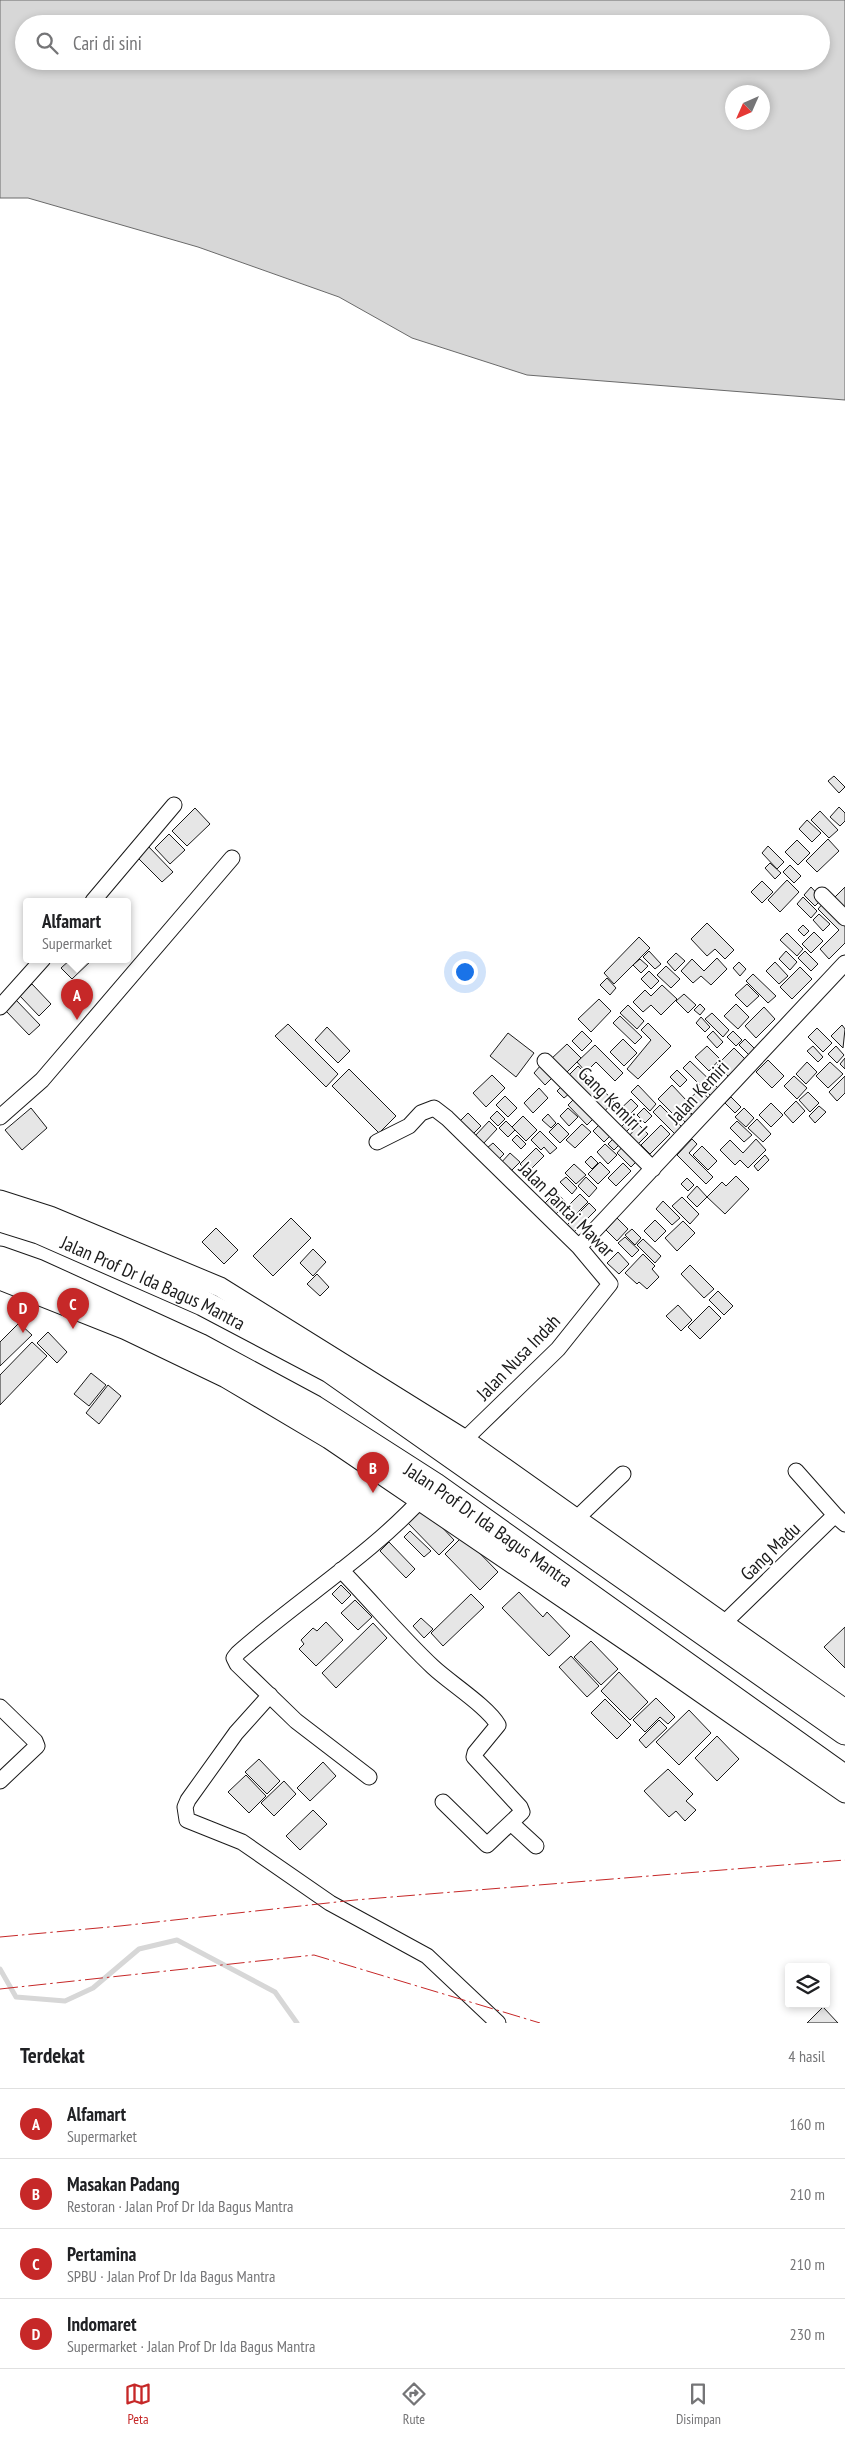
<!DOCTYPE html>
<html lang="id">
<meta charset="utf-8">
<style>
:root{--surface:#fff;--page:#f6f6f6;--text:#202124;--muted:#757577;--line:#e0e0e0;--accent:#c62828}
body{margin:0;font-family:"PT Sans Narrow",sans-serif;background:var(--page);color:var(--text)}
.controls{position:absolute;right:15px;bottom:15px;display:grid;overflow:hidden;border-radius:5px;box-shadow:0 2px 8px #0003}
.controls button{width:45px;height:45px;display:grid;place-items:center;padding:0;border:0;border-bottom:1px solid var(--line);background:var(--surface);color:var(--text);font:25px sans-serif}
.compass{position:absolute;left:725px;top:85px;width:45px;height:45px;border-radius:50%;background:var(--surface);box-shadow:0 2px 8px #0003;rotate:225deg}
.you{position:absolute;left:464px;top:971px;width:18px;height:18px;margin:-12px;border:4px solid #fff;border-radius:50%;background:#1a73e8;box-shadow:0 0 0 8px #1a73e833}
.badge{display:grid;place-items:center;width:32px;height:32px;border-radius:50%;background:var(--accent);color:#fff;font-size:16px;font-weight:700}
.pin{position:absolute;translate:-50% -41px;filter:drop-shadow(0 1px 2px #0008)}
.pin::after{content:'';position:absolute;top:26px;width:18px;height:15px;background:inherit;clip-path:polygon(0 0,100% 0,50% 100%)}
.popup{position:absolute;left:23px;top:898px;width:108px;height:65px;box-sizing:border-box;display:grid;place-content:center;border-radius:5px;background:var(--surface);filter:drop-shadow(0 1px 4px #0005);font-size:16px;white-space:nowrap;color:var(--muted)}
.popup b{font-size:19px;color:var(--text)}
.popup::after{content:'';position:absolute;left:50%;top:100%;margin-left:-10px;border:10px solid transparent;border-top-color:var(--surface)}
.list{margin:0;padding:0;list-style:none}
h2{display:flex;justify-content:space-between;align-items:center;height:65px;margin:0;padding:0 20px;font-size:21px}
h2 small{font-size:16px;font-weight:400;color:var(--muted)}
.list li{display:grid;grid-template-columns:32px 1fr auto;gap:15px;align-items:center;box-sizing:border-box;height:70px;padding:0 20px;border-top:1px solid var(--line)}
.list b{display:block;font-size:19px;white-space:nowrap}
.list p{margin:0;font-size:16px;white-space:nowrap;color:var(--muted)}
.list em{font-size:16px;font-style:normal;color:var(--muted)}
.icon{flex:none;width:28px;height:28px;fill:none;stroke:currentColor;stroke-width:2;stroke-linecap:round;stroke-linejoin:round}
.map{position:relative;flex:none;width:845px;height:2023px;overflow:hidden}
.search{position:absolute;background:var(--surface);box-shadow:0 2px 8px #0003;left:15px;right:15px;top:15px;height:55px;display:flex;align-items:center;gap:12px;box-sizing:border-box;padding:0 18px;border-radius:28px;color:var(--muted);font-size:19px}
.sheet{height:345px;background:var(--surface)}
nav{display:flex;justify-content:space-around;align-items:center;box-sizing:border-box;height:70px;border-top:1px solid var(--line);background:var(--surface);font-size:14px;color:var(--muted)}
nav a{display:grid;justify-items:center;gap:2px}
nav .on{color:var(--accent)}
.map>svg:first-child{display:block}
.water{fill:#d7d7d7;stroke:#6a6a6a;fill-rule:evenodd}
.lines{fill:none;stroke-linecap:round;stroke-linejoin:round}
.stream{stroke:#d7d7d7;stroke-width:5}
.building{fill:#e6e6e6;stroke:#1a1a1a}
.minor-casing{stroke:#1a1a1a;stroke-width:17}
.tertiary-casing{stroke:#1a1a1a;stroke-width:21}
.trunk-casing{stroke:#1a1a1a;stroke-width:27}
.minor{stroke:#fff;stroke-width:15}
.tertiary{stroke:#fff;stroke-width:19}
.trunk{stroke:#fff;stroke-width:25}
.power{stroke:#c62828;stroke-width:1;stroke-dasharray:18 4 2.5 4;stroke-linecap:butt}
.labels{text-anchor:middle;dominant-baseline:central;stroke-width:4;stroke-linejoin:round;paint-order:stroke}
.street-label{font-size:19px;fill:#1a1a1a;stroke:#fff}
</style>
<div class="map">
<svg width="845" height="2023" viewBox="0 0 845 2023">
<rect width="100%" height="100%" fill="#fff"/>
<!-- water -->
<path class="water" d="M0,0H845V400L527,375L412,338L339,297L198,247L28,198H0ZM24,24H821V61H24ZM732,92H762V122H732Z"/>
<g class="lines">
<!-- stream -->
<path class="stream" d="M0,1969L16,1997L65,2001L93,1988L139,1949L177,1940L275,1992L297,2023"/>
</g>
<!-- building -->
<path class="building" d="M834,776L845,787L839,793L828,781Z
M839,807L845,813V821L840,826L830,817Z
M195,808L210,824L187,846L172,831Z
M820,811L838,830L829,838L811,820Z
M807,820L821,833L812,842L799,829Z
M169,834L185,850L170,864L155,848Z
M828,839L839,851L817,872L806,861Z
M797,840L810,853L798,865L785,852Z
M147,845L173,872L162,882L136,856Z
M768,846L784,862L777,869L762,853Z
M770,863L781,873L775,879L765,868Z
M790,865L801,876L794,883L783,872Z
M787,880L799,892L780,912L768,900Z
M762,881L773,892L762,903L751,892Z
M811,887L822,899L815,906L804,895Z
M845,887V911L833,899Z
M803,897L817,911L811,918L797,904Z
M826,900L845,919V943L829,959L820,949L839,930L818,909Z
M819,914L830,924L823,931L813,920Z
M707,923L734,950L725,959L715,949L707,956L691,939Z
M803,925L809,931L804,936L798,930Z
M814,932L823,941L811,953L802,944Z
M787,933L803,949L797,956L780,940Z
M639,937L650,948L614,984L604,973Z
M649,951L661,964L655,969L643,957Z
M786,951L797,962L790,970L779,959Z
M805,951L818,964L811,971L798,958Z
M676,953L685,961L675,971L667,962Z
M717,958L727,969L711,985L701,976L693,983L681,971L692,959L704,971Z
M71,959H93L72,979L61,968Z
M640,959L648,966L641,973L633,965Z
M739,962L746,969L740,976L733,968Z
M775,962L788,976L779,984L766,971Z
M666,966L680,979L671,988L657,975Z
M800,967L812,979L792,999L780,987Z
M649,971L659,981L651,989L641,979Z
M753,974L776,996L768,1003L746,981Z
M607,978L616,988L610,995L600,985Z
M32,984L51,1004L39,1016L20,996Z
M747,984L759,996L747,1007L735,995Z
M662,985L677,999L661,1015L651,1005L643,1012L633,1002L645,990L651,996Z
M684,994L696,1005L688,1013L676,1001Z
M599,999L611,1011L591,1032L578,1019Z
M16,1000L40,1025L29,1035L6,1011Z
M700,1004L705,1009L700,1015L694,1010Z
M736,1004L749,1017L738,1029L724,1016Z
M628,1005L644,1021L637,1029L620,1013Z
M764,1007L775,1019L756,1038L745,1026Z
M712,1013L729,1030L723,1037L705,1019Z
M620,1016L642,1037L635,1044L613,1023Z
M701,1017L710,1027L705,1032L696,1023Z
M648,1023L671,1046L638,1079L627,1069L651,1040L641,1030Z
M288,1024L338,1074L326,1087L275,1036Z
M842,1025L845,1029L843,1048L831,1036Z
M327,1027L350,1051L338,1063L315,1040Z
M817,1028L832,1043L823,1052L808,1037Z
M582,1031L592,1041L582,1051L572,1041Z
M713,1031L723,1042L717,1048L707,1037Z
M733,1031L742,1040L736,1046L727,1037Z
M508,1033L534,1053L516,1077L490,1056Z
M623,1039L637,1053L624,1066L610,1052Z
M745,1039L755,1049L749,1055L739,1045Z
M567,1044L581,1058L565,1074L550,1060Z
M595,1045L623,1073L615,1081L596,1062L586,1072L577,1062Z
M707,1046L720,1059L709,1071L695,1057Z
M813,1046L823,1057L818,1062L807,1051Z
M836,1046L844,1055L837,1063L828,1054Z
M734,1048L747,1061L730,1078L717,1065Z
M845,1058V1069L840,1064Z
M768,1060L784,1076L772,1088L756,1072Z
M690,1061L718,1088L711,1096L683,1068Z
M807,1062L817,1072L806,1084L796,1074Z
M830,1062L843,1074L828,1088L816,1076Z
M541,1065L553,1077L545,1085L534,1073Z
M578,1066L614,1101L602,1114L566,1078Z
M349,1069L396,1116L379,1133L332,1086Z
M677,1070L687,1080L680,1087L670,1077Z
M492,1075L505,1088L486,1107L473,1093Z
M794,1076L807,1088L797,1099L784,1086Z
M845,1076V1093L837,1101L829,1092Z
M638,1085L656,1104L650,1111L631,1092Z
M672,1085L686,1100L673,1114L658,1099Z
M562,1086L570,1093L564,1098L557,1091Z
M539,1088L548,1098L533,1113L524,1103Z
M700,1089L709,1099L693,1115L683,1105Z
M808,1092L819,1103L810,1112L799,1100Z
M505,1096L517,1108L508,1117L496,1105Z
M577,1096L596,1116L587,1125L568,1105Z
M731,1097L741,1107L735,1113L725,1103Z
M631,1099L638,1106L623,1121L616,1113Z
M796,1101L805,1111L793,1123L784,1113Z
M771,1103L783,1115L771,1127L759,1115Z
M660,1105L682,1127L675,1134L653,1112Z
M819,1106L826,1112L815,1123L809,1116Z
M31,1108L47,1128L22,1150L5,1130Z
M568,1108L578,1117L569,1126L560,1116Z
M644,1108L652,1116L645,1123L637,1115Z
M684,1108L696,1119L689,1126L678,1115Z
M744,1108L754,1118L746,1127L735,1117Z
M497,1111L505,1119L498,1126L490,1118Z
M468,1113L481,1126L470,1137L457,1124Z
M548,1114L556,1123L551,1128L542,1120Z
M523,1116L537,1130L526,1141L512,1127Z
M757,1119L771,1134L763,1142L748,1128Z
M489,1121L497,1129L483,1144L475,1136Z
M506,1121L515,1130L508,1137L499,1128Z
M627,1121L632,1126L626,1132L621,1127Z
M737,1121L752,1135L744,1142L730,1128Z
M558,1123L569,1134L560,1143L549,1132Z
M582,1124L591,1132L575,1148L566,1140Z
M600,1124L611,1135L604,1142L593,1131Z
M639,1125L648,1134L635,1147L627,1138Z
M661,1125L670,1134L650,1154L641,1145Z
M540,1131L557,1148L550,1154L544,1147L541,1150L531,1140Z
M517,1135L526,1144L521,1149L512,1140Z
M615,1137L621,1143L614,1150L608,1144Z
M692,1139L697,1144L689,1153L713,1177L706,1184L677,1155Z
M756,1139L766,1150L748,1168L740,1160L735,1165L720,1150L730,1140L743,1153Z
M493,1143L504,1154L499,1159L487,1148Z
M605,1144L617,1155L608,1164L597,1152Z
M624,1145L638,1160L631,1167L617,1153Z
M702,1146L717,1161L708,1170L693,1155Z
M536,1148L544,1156L528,1172L520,1164Z
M510,1153L520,1162L509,1173L500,1164Z
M765,1155L769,1160L758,1171L754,1166Z
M591,1156L598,1163L592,1169L585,1162Z
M600,1162L610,1172L598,1184L588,1174Z
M623,1163L631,1171L616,1186L608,1178Z
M574,1164L586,1175L576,1184L565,1173Z
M736,1176L749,1189L725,1214L707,1197L722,1182L726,1186Z
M566,1177L577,1188L572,1194L560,1182Z
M586,1177L597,1188L589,1197L578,1186Z
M687,1178L694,1185L688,1191L681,1184Z
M697,1186L707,1197L697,1207L687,1197Z
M556,1192L567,1203L556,1214L545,1203Z
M580,1194L588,1202L572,1218L564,1210Z
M682,1197L699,1214L690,1224L672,1206Z
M663,1201L680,1218L672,1225L656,1209Z
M589,1203L596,1210L572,1234L565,1227Z
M291,1218L311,1238L273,1276L253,1256Z
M617,1218L628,1229L617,1241L606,1230Z
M655,1220L666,1231L655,1242L644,1231Z
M683,1221L695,1233L677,1251L665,1238Z
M216,1228L238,1250L224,1264L202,1242Z
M632,1229L641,1238L635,1245L625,1235Z
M625,1237L639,1250L632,1257L618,1243Z
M643,1239L661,1256L655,1263L637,1245Z
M313,1249L326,1262L313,1276L300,1263Z
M618,1252L629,1264L619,1274L607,1263Z
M643,1254L655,1266L652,1269L659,1277L647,1289L639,1282L637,1284L625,1273Z
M690,1265L714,1289L704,1298L681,1274Z
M317,1274L329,1287L320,1296L307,1284Z
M718,1291L733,1306L724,1315L709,1300Z
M678,1305L692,1320L681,1331L666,1316Z
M709,1306L721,1318L700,1339L688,1327Z
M19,1323L32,1335L0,1366V1342Z
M48,1332L67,1352L57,1363L37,1343Z
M32,1342L47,1356L0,1405V1375Z
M91,1373L106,1385L89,1406L74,1394Z
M108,1385L121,1396L99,1424L86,1413Z
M424,1508L454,1540L439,1555L408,1523Z
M410,1531L431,1551L424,1557L404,1537Z
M463,1536L498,1572L480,1590L445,1554Z
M389,1542L415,1569L406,1578L380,1551Z
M341,1585L351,1595L342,1604L332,1594Z
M519,1592L543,1617L547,1612L570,1636L549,1656L502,1608Z
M471,1594L484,1607L443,1646L431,1633Z
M355,1600L372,1617L358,1630L341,1613Z
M421,1618L433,1629L424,1638L413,1626Z
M326,1622L343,1640L316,1666L299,1649L304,1644L301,1640L313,1628L317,1631Z
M373,1623L387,1638L336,1688L322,1673Z
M845,1627V1668L824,1647Z
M591,1641L618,1669L601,1685L574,1657Z
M571,1656L599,1686L587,1697L559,1667Z
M619,1672L648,1702L630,1720L601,1691Z
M656,1698L675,1717L668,1724L660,1717L645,1732L633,1720Z
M605,1699L631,1725L617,1739L591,1713Z
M689,1710L711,1733L679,1765L656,1742Z
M659,1720L667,1728L646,1748L639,1740Z
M717,1736L739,1759L717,1781L695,1758Z
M259,1759L280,1781L267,1794L245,1772Z
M323,1762L336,1776L310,1801L297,1788Z
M668,1769L693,1794L686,1801L696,1810L685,1821L676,1811L669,1817L644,1791Z
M246,1775L266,1796L249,1813L228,1792Z
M284,1781L296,1794L274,1816L261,1803Z
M313,1810L327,1824L300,1850L286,1836Z
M823,2007L838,2023H807Z"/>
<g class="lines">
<defs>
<path id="minor" d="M822,895L845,918
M93,901L174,805
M0,1007L43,959
M545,1061L653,1169
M0,1117L42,1080L232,858
M377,1142L409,1126L421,1113L434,1108L447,1118L579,1247L610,1284L558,1349L458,1446
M579,1247L845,963
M796,1471L835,1515
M576,1519L623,1474
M341,1570C372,1602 401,1637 433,1667C450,1683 488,1707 498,1725L475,1753L474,1757L520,1807L522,1812L487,1845L443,1802
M723,1624L835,1515L845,1524
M270,1695L236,1733L188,1800L185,1807L187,1820L242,1842L330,1903L427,1956L498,2023
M0,1707L35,1741L37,1746L0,1781
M369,1777L296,1721L237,1664L234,1658L238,1653C299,1599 371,1555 426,1494
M511,1823L536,1846"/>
<path id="tertiary" d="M0,1200L50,1216L220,1287L464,1439L845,1709
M0,1280L126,1330L226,1378L329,1439L641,1651L845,1793"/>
<g id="trunk">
<path id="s1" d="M0,1219L39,1231L203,1303L330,1370L845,1732"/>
<path id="s2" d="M0,1259L37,1272L199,1346L314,1408L434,1485L845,1778"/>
</g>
</defs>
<!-- minor casing -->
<use href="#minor" class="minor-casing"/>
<!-- tertiary casing -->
<use href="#tertiary" class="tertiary-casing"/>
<!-- trunk casing -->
<use href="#trunk" class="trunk-casing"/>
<!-- minor -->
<use href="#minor" class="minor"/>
<!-- tertiary -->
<use href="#tertiary" class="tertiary"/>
<!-- trunk -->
<use href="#trunk" class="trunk"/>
<!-- power -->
<path class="power" d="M0,1937L120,1926L355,1900L845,1860
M0,1989L314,1955L540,2023"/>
</g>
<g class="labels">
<!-- street labels -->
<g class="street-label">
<text transform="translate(698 1092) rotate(-47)">Jalan Kemiri</text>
<text transform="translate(613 1101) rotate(45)">Gang Kemiri I</text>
<text transform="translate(567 1209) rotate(45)">Jalan Pantai Mawar</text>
<text stroke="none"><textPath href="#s1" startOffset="166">Jalan Prof Dr Ida Bagus Mantra</textPath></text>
<text transform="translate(518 1357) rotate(-46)">Jalan Nusa Indah</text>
<text stroke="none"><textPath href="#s2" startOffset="558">Jalan Prof Dr Ida Bagus Mantra</textPath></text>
<text transform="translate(770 1551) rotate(-44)">Gang Madu</text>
</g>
</g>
</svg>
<div class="controls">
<button><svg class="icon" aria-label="layers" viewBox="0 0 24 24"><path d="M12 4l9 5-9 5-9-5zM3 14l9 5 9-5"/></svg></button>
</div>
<svg class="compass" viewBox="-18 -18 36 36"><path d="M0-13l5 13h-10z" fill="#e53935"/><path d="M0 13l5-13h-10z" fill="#757577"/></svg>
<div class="you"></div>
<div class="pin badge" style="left:77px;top:1020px">A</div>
<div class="popup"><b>Alfamart</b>Supermarket</div>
<div class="pin badge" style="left:373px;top:1493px">B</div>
<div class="pin badge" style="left:73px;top:1329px">C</div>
<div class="pin badge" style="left:23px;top:1333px">D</div>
<div class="search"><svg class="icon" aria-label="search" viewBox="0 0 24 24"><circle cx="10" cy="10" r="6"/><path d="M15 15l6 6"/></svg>Cari di sini</div>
</div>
<section class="sheet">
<h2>Terdekat<small>4 hasil</small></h2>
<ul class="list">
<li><span class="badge">A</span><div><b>Alfamart</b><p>Supermarket</p></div><em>160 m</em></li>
<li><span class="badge">B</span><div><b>Masakan Padang</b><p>Restoran · Jalan Prof Dr Ida Bagus Mantra</p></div><em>210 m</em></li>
<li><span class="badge">C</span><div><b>Pertamina</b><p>SPBU · Jalan Prof Dr Ida Bagus Mantra</p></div><em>210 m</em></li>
<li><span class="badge">D</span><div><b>Indomaret</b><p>Supermarket · Jalan Prof Dr Ida Bagus Mantra</p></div><em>230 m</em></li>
</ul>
</section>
<nav>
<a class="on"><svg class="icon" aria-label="map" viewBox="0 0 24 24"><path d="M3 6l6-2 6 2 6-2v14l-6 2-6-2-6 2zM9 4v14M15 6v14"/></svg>Peta</a>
<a><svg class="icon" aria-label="directions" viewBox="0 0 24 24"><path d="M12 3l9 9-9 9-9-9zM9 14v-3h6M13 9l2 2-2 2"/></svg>Rute</a>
<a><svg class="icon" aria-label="saved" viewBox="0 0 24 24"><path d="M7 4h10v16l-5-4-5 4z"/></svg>Disimpan</a>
</nav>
